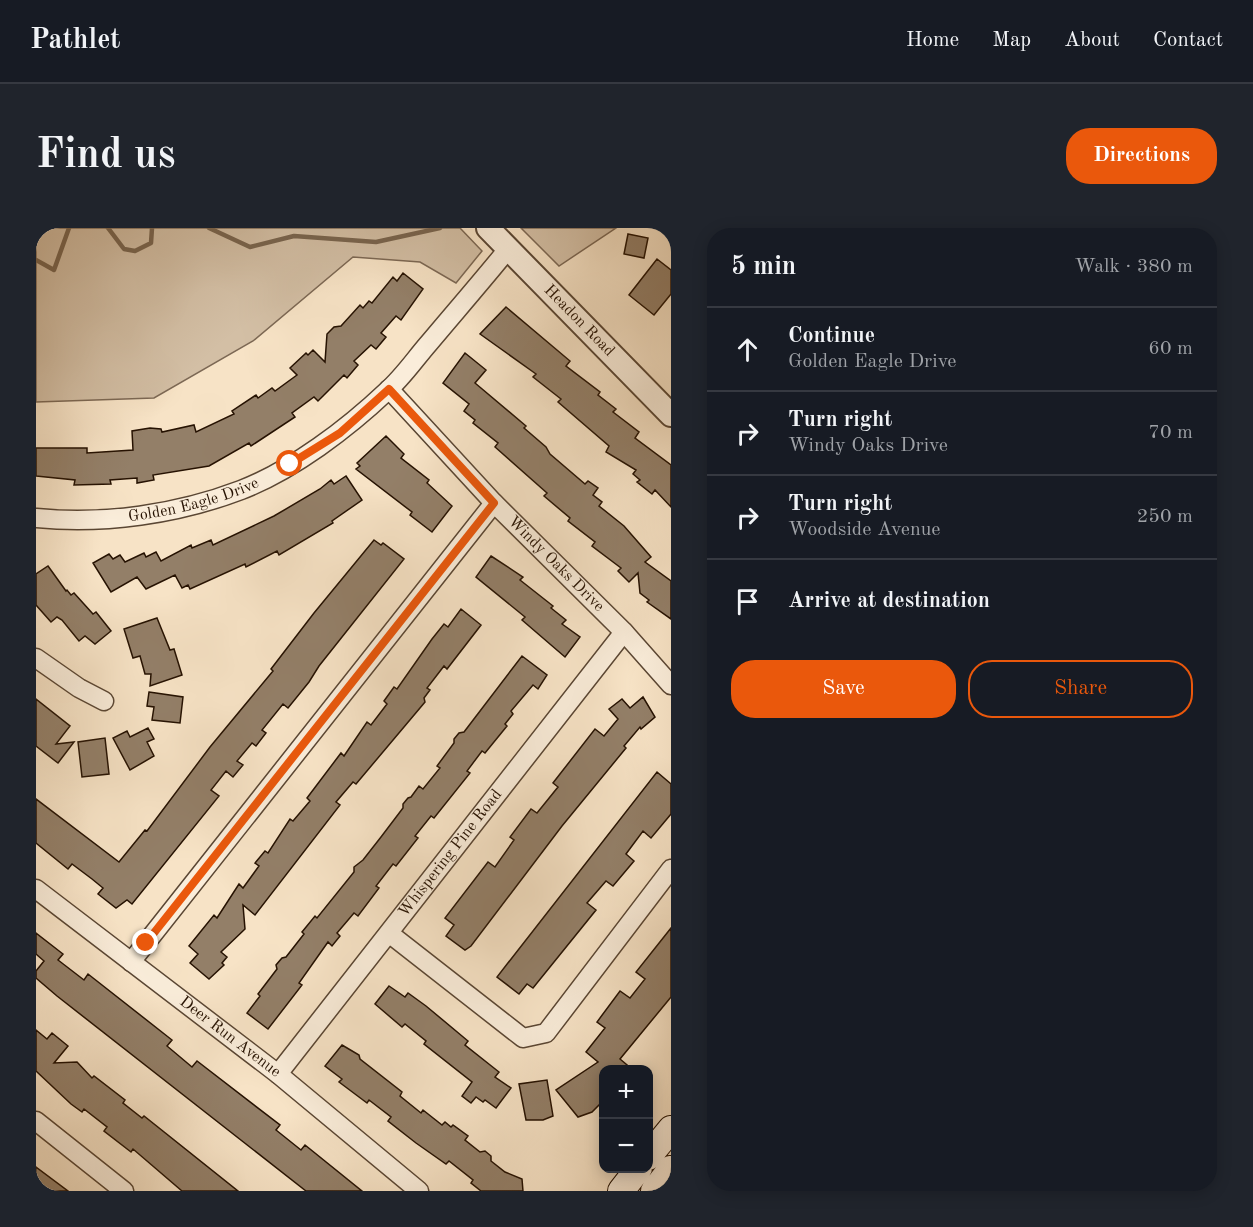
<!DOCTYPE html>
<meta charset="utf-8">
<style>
:root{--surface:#171b24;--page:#20242c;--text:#f1f3f6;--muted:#9ea1a6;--line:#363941;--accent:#ea580c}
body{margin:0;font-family:"Old Standard TT",serif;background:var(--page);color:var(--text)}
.controls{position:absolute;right:18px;bottom:18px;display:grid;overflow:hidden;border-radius:12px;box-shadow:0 3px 15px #0003}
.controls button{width:54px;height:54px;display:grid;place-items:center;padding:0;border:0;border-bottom:2px solid var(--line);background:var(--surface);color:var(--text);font:30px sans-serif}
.stop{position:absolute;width:18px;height:18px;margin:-14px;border:4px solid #ea580c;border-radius:50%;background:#fff}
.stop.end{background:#ea580c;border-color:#fff;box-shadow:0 2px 6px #0008}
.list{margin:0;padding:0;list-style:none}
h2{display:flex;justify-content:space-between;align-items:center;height:78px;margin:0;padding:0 24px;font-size:26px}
h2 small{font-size:20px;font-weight:400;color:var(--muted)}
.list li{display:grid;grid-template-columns:39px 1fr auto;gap:18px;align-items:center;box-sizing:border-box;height:84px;padding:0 24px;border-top:2px solid var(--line)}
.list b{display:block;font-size:22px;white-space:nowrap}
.list p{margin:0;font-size:20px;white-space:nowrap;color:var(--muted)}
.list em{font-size:20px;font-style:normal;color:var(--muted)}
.actions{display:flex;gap:12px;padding:18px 24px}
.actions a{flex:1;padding:14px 0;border:2px solid var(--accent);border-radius:24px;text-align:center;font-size:21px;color:var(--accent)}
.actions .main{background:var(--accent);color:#fff}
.icon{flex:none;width:33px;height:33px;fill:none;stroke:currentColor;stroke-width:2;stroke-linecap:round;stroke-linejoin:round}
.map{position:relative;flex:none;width:635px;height:963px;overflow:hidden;border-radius:24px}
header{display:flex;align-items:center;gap:36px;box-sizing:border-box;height:84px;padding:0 30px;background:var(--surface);border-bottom:2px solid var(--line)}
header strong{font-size:28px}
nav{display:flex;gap:33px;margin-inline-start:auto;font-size:21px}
.intro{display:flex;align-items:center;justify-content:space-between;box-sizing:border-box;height:144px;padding:0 36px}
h1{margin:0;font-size:42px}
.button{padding:15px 27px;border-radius:24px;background:var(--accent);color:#fff;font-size:21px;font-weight:700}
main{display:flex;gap:36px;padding:0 36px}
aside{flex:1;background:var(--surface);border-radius:24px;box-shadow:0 3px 15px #0003}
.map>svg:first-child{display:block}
.green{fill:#d3bfa5;stroke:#7c6854;stroke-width:1.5}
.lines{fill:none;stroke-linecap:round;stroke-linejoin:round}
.stream{stroke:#79654f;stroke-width:4.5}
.building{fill:#937f68;stroke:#261202;stroke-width:1.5}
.minor-casing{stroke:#5a4633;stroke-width:21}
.tertiary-casing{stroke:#5a4633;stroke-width:26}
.secondary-casing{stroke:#261202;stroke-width:28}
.minor{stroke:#faedda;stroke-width:18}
.tertiary{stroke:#faedda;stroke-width:22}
.secondary{stroke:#faedda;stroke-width:26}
.route{stroke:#ea580c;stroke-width:8}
.labels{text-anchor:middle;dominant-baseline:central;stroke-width:4.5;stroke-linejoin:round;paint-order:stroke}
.street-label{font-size:16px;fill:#261202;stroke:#faedda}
</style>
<header>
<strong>Pathlet</strong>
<nav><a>Home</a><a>Map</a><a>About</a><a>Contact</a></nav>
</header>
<div class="intro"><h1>Find us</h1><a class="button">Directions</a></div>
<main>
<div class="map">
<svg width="635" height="963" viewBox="0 0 635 963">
<rect width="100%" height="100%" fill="#f7e3c6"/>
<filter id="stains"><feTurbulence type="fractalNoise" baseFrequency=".00333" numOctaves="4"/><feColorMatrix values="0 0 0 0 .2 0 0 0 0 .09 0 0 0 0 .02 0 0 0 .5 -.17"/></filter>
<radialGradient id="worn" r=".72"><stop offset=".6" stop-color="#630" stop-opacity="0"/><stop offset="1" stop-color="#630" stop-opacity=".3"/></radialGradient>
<!-- green -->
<path class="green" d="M0,0H424L446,23L420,55L384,34L317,29L217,113L118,170L0,174Z
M485,0H580L523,38Z"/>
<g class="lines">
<!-- stream -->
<path class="stream" d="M72,0L88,21L99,23L115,15L116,0
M173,0L214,19L258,8L340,14L404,0
M0,32L18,42L33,0"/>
</g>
<!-- building -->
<path class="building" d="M592,6L612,10L608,30L588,26Z
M621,31L635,42V66L618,87L593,67Z
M367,45L387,61L365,92L360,88L345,105L350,109L340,121L335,117L318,133L322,137L311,150L308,147L282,173L278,169L256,185L259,189L215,218L213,215L173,238L117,247L118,252L101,255V250L74,252L75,256L38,257L39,252L0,248V220H51V225L97,222L96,203L114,200L125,201L126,204L158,197L160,204L198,186L196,183L220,167L222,170L236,160L239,163L261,147L254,140L270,125L272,127L277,122L289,134L291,106L298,99L305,98L324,77L327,80L333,73L336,75L357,49L361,53Z
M470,79L534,133L530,138L564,164L562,167L580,181L577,184L603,204L599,210L635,237V279L619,262L616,266L601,254L604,252L597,246L600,242L570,224L573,218L522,174L525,171L497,149L500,146L444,106Z
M429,125L450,142L439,155L490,198L488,200L510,219L514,226L549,256L552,253L562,260L557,267L566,274L563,278L588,298L615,329L609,334L635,353V391L611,374L613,372L604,365L602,345L593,354L582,343L585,340L556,318L559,314L532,293L534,290L508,268L511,265L459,219L462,215L437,195L439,192L428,183L433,176L407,155Z
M350,208L368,226L365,230L393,252L391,255L416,278L396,304L374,287L376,284L320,241L324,238L321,235Z
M310,248L326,272L296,293L297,295L243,327L241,323L210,339L209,336L154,361L152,357L146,360L139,347L110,361L101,349L75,364L57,335L73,326L77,331L84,327L89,334L108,325L110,329L120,324L125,333L155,317L156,320L175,312L177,317L238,288L284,261L295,252L298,256Z
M338,312L345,317L347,315L368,331L283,438L273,454L252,480L247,476L226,502L230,505L220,518L216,515L201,533L207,537L197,549L190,543L175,562L183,568L96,676L91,672L80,680L62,666L67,660L56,651L36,636L32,641L0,615V571L83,634L109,602L111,603L174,519L237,443L235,441L278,385Z
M455,328L487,349L484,352L517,378L515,380L530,392L526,396L544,409L529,429L486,392L489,389L440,349Z
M12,338L30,363L31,362L35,367L38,365L57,386L60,384L75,403L59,416L49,408L43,413L26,392L21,389L15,394L0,377V346Z
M425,381L445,397L411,441L408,438L391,460L394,462L388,470L389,474L320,556L317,554L300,574L304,577L219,687L207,677L209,701L185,724L191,729L186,735L188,737L173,751L154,735L162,726L153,718L178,687L181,690L203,656L207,660L223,638L219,635L229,623L232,625L254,591L257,593L274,573L271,570L305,525L308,528L331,494L335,497L351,476L348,473L358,459L361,461L396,411L408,396L412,399Z
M121,390L134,422L138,421L146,447L114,458L115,446H109L104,428L97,430L88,401Z
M486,428L511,447L502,461L497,457L475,483L477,486L469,496L471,498L449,525L446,523L431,543L434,545L398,590L395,588L379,608L382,610L360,638L357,636L340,658L343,660L322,688L318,685L301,705L304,708L296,718L292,714L263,755L266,757L232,801L211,785L224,768L222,766L241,741L240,737L246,730L250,729L268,706L266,704L279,688L281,690L318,644V639L327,632L345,609L367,580V576L372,570L375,569L383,558L387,561L404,540L401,538L418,515V511L423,505L428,504Z
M113,464L147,469L144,495L116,492L118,479L111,478Z
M607,469L619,489L605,501L604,499L588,518L590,520L526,598L435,718L429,722L410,708L418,697L409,690L452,634L459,639L478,612L474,609L495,581L501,585L522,559L517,555L559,501L568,508L582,491L573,481L586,471L594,480Z
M0,471L34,498L20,516L38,514L22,535L0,518Z
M112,500L118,511L111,514L118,528L94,542L77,510L91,503L94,509Z
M69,510L73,546L46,549L42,514Z
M621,544L635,556V586L615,610L607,603L590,626L598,633L577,658L570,653L551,675L560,682L497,760L491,756L483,766L461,749Z
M635,700V769L584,831L597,842H567V873L556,884L542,889L520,862L562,834L550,824L569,800L561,794L584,763L594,770L609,751L600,744Z
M0,705L27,726L22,732L48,752L52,746L136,812L131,818L156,839L161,833L244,897L240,902L265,922L269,917L326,963H270L21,768L0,750V743L8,733L0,726Z
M353,758L369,769L372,765L390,778L432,813L429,817L463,844L459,849L475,860L460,880L449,872L447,874L440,869L435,875L426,868L436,854L388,816L390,813L369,796L366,799L339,776Z
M0,802L11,811L16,805L32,818L18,835L41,834L56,850L58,848L89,872L87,875L106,890L108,888L202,963H146L97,921L95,924L68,903L71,899L48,881L46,884L35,876L0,843Z
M306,817L323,827L324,831L366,864L364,868L385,885L387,882L406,897L409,894L415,899L417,897L432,908L429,912L444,924L449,923L455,928V933L469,944L486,951L487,963H445L435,955L437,952L413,933L410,936L380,915L352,893L355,889L333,872L331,875L303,854L306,851L289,838Z
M511,852L517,888L507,892H490L483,856Z
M0,939L32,963H0Z"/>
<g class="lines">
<defs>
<g id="minor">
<path id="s1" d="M353,161L458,275L588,404L635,457"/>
<path id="s2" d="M0,290C68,297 142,286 205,262C257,242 312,200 351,163C367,149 379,131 393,115C419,84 446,53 472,21"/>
<path d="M0,430L43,460L68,473"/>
<path id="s3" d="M0,661L242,846L383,963"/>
<path d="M354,706L487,810L510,805L635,641"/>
<path d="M95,734L458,275"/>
<path id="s4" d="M242,846L588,404"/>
<path d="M0,893L88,963"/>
</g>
<g id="tertiary">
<path id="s5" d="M452,0L635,187"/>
</g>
<path id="secondary" d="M612,929L635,901
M585,963L603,940
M618,963L635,941"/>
</defs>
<!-- minor casing -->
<use href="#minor" class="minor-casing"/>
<!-- tertiary casing -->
<use href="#tertiary" class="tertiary-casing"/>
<!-- secondary casing -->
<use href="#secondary" class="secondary-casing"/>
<!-- minor -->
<use href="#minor" class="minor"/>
<!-- tertiary -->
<use href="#tertiary" class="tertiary"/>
<!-- secondary -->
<use href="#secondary" class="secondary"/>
</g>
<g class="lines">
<!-- route -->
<path class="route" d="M110,715L458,275L353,161L304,205L254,236"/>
</g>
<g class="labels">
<!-- street labels -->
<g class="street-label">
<text stroke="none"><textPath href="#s5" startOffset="130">Headon Road</textPath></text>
<text stroke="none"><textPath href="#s2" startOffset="160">Golden Eagle Drive</textPath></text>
<text stroke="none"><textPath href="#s1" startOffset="242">Windy Oaks Drive</textPath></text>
<text stroke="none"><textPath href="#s4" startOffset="280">Whispering Pine Road</textPath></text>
<text stroke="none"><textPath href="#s3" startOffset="244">Deer Run Avenue</textPath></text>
</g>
</g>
<rect width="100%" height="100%" filter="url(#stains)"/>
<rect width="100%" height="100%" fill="url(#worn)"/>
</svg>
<div class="controls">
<button>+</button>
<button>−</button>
</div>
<div class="stop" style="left:254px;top:236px"></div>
<div class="stop end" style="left:110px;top:715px"></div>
</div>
<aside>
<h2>5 min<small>Walk · 380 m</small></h2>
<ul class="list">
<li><svg class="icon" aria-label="ahead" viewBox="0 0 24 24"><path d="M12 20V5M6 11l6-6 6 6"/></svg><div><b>Continue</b><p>Golden Eagle Drive</p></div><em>60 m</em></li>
<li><svg class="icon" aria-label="right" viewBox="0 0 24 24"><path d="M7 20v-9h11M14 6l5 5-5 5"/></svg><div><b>Turn right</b><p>Windy Oaks Drive</p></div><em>70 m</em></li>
<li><svg class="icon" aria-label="right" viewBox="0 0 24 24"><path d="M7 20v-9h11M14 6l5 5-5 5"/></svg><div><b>Turn right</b><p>Woodside Avenue</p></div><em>250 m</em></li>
<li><svg class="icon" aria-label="arrive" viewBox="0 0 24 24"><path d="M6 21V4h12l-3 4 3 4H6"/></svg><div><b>Arrive at destination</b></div></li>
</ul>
<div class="actions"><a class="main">Save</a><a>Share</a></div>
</aside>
</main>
